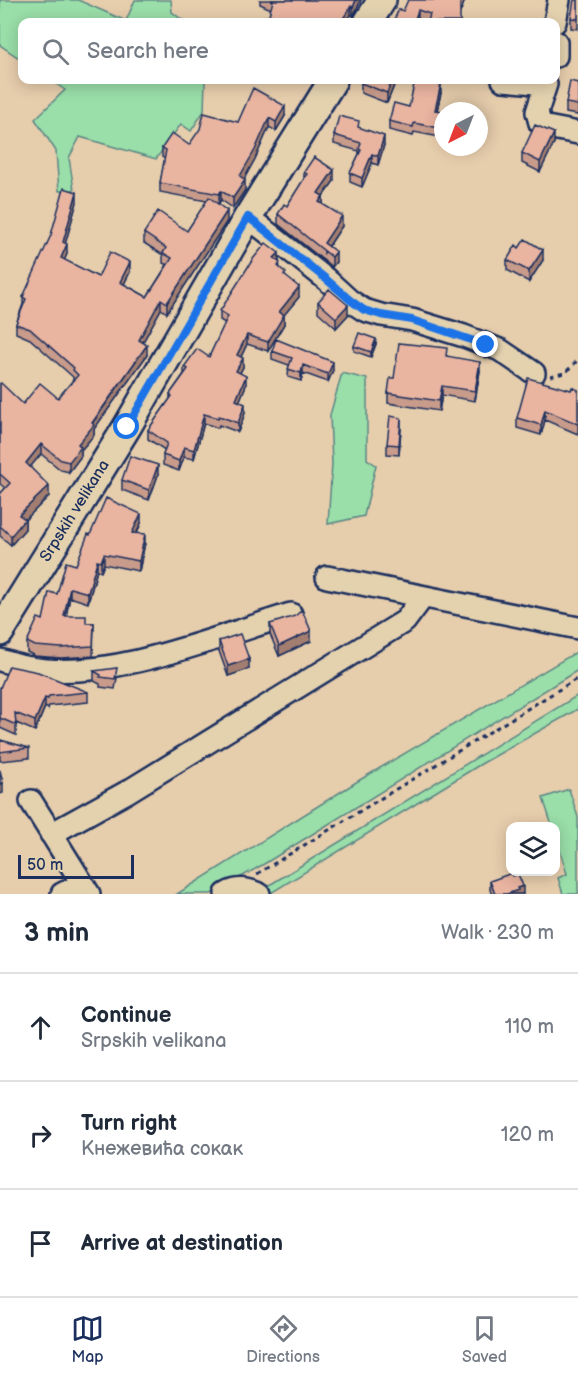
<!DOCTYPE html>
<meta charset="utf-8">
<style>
:root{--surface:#fff;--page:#f6f6f7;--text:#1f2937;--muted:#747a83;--line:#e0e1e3;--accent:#1b2f5e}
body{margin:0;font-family:"Balsamiq Sans",sans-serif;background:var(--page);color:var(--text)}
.controls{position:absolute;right:18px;bottom:18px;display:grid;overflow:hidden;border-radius:12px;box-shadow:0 3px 15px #0003}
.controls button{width:54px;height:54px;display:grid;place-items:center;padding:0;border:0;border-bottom:2px solid var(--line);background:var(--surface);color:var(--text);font:30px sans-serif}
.compass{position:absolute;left:434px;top:102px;width:54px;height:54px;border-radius:50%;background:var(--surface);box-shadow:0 3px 15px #0003;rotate:222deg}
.scale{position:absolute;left:18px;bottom:15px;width:116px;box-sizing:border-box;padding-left:6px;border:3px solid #1b2f5e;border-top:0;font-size:16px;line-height:21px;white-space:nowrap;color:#1b2f5e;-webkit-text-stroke:4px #e4d2af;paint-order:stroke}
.stop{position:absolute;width:18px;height:18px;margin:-14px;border:4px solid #1a73e8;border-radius:50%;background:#fff}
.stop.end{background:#1a73e8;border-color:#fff;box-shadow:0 2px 6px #0008}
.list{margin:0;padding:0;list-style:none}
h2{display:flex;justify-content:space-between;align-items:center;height:78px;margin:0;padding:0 24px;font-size:26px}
h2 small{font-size:20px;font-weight:400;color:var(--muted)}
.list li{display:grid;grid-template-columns:39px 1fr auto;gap:18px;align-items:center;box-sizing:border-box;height:108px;padding:0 24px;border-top:2px solid var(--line)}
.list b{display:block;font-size:22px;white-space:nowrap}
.list p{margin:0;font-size:20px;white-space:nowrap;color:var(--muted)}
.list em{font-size:20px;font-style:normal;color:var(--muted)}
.icon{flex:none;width:33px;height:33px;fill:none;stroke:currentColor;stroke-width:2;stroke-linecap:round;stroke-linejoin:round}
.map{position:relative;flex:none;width:578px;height:894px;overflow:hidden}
.search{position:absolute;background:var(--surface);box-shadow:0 3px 15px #0003;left:18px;right:18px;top:18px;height:66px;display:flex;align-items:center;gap:15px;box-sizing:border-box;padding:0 21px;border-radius:12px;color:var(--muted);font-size:22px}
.sheet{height:402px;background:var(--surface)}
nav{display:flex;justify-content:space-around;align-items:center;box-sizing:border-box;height:84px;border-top:2px solid var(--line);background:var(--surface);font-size:16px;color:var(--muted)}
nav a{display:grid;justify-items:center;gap:3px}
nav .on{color:var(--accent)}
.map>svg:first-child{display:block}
.green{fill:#9adea9;stroke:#5a8684;stroke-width:1.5}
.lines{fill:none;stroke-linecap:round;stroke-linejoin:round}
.minor-casing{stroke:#1b2f5e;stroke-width:26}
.major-casing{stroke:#1b2f5e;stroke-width:32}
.path{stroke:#1b2f5e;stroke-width:3;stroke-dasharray:4.5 4.5;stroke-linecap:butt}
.minor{stroke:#e4d2af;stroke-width:21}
.major{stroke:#e4d2af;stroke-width:27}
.wall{fill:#c89b8a;stroke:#1b2f5e;stroke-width:1.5}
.shaded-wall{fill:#a37e70;stroke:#1b2f5e;stroke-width:1.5}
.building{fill:#e9b4a0;stroke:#1b2f5e;stroke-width:1.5}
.route{stroke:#1a73e8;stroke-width:8}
.labels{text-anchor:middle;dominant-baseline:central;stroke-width:4.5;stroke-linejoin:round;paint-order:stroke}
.street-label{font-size:16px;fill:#1b2f5e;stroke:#e4d2af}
</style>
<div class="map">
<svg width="578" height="894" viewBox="0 0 578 894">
<rect width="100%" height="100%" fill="#e6cdac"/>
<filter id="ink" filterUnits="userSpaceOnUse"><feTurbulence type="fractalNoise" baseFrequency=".0167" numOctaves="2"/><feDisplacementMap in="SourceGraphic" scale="12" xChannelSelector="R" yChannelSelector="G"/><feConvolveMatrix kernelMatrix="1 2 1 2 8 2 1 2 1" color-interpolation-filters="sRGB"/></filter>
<g filter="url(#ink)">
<!-- green -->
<path class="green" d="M0,0H78L126,21L135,0H171L172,12L185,22H22V60L0,45Z
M50,80H205L204,111L191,131L181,124L156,159L80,137L69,158L74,190L59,191L56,151L35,119L65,90Z
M342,373L367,379V459L376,465L364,516L328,524L332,464L330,415Z
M578,651V670L264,864L211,894H177L358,781Z
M578,695V709L481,764L271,893L263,889Z
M569,789L578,817V894H563L558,878L567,874L556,838V826H552L543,798Z"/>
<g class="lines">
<defs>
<path id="minor" d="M555,22L559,0
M556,42V56
M503,80L546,84L537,112L540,123L547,127L578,133
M248,217L326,279L349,300L364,310L381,315L412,320L464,336L500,350L534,373
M327,577L578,628
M0,660C10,663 21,667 31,668C108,682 217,637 291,614
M31,801L89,894
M51,834L127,792L405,621L423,597
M62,894L82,884
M226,894C238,887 247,889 259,894"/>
<path id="major" d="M368,22L382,0
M0,632L127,427L248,217L333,80"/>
</defs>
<!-- minor casing -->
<use href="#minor" class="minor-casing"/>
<!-- major casing -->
<use href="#major" class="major-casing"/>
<!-- path -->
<path class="path" d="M550,376L565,373L578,360
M257,874L578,678"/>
<!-- minor -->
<use href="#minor" class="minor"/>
<!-- major -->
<use href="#major" class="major"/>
</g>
<!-- wall -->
<path class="wall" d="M260,0H361L353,16L351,15L271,9L260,4Z
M465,0L460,13L428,22L418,19L403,11Z
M578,0V29L571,28V18Z
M395,80V83L387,103L361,93V83Z
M578,83V115L566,113V103Z
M441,93L437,110L443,120L440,137L414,132L413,136L389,130V121L409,107Z
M285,116L276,131L269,127L255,159L244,179L245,190L233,208L221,200L219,203H216L227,221L167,313L161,309L143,342L147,355L94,429V435L81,450V456L69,472L61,470L41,454L30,467L49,496L25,520V529L11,545L0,536V494L5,488L0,484V384L23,404L58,398L73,380V377L30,339L16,333V324L23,304V297L77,202L65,243L67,254L64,260L98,277L130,272L124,284L147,297L167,265L163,263V255L144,243V233L187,231L207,201L160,192V183L165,159L162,157V148L189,145L238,122Z
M359,128L384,145L378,165L372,163L362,187L350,182V173L359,154V151L334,144V135Z
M554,143L540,172L522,163V153Z
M304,172L334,181L323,196V204L342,226L329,246L336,262L332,267L278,224V214L287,206L304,179Z
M507,260H543L529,282L507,270Z
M279,262L280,268L299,297L284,315V324L268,351L247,344L241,357L243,367L240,373L246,385L239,402L245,413L238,432L219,425L218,428L204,423L194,459L184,457L179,471L163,465V455L165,450L148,439V430L170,399V394L184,374V367L209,357L225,323L220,320V311Z
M318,302L348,315L336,328L318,312Z
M376,344L371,357L354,351V346Z
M272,351L333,370L328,382L303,373L301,381L288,377L289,365L272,359Z
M447,356L480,371L475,401L442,395L439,411L388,403V393L394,378Z
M571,390H578V434L545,420L541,435L517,428V418Z
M401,428L399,455L387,454V444Z
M158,475L149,500L122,490V480Z
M141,523L137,534L145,543L139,571L104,564L101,572L97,570L88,603L70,597L66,616L86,623H94L93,656L61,658L35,656L27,652V642L43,620L57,594L76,565L90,535Z
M270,624L311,641L279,656L270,634Z
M219,641L249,669L228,676L219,651Z
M94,671L117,678L115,689L100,687V684L94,681Z
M0,688L88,692V702L49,706L48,709L45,707L35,731L16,723V735L0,728Z
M0,740L29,748V758L0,761Z
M513,876L523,894H492L490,890V881Z"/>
<!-- shaded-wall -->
<path class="shaded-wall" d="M356,0H361L353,16V7Z
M461,0H465L460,13V4Z
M351,6V15L346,22H341Z
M418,10V19L417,22H414Z
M392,80H395V83L387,103V93Z
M441,84V93L435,119V110Z
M285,106V116L276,131V122Z
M443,111V120L440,137V128Z
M269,118V127L255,159L240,186V176Z
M554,133V143L540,172V162Z
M384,136V145L378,165V156Z
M372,154V163L362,187V178Z
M334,170V181L318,203V193Z
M245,180V190L233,208V198Z
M221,191V200L219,203V194Z
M77,192V202L63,252V242Z
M323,196V206L319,202Z
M227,211V221L167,313V303Z
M342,216V226L324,253V243Z
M67,244V254L61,268V258Z
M543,250V260L529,282V271Z
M336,252V262L332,267V257Z
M279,253V262L274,258Z
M130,262V272L120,292V282Z
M299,287V297L284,315V324L268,351V342L279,312Z
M161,299V309L139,349V340Z
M348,305V315L336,328V318Z
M247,335V344L237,365V355Z
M376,339V344L371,357V352Z
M147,345V355L94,429V435L81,450V456L69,472V462L78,444Z
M243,358V367L236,380V371Z
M333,362V370L328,382V374Z
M480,362V371L475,401V391Z
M303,365V373L301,381V373Z
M246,376V385L236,410V400Z
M442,386V395L439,411V401Z
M245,404V413L238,432V423Z
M545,410V420L541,435V425Z
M204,414V423L194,459V450Z
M401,418V428L399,455V445Z
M41,444V454L26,472V463Z
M184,447V457L179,471V461Z
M158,465V475L149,500V490Z
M49,486V496L25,520V529L11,545V536L19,515Z
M141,514V523L132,543V533Z
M145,534V543L139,571V561Z
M104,554V564L101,572V562Z
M97,561V570L88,603V593Z
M70,588V597L64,625V616Z
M311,631V641L279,656V646Z
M249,659V669L228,676V666Z
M45,698V707L35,731V721Z
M3,783V793L0,794V784Z
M523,886V894H507L517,888Z"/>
<!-- building -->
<path class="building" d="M271,0H356L353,7L351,6L341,22H267L273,1Z
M408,0H461L460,4V22H428L430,14L418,10L414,22H393L399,9L403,11Z
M574,0H578V19L571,18Z
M362,80H392L387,93L361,83Z
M415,80H422L441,84L435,110L443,111L440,128L414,123L413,127L389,121L394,103L409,107Z
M570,81L578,83V105L566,103Z
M253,88L285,106L276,122L269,118L255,150L240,176L245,180L233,198L221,191L219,194L160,183L166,150L162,148L172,133L189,145L200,129L204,113L238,122Z
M339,116L359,121L358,127L384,136L378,156L372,154L362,178L350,173L361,150L359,149L361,143L334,135Z
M535,125L554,133L540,162L522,153Z
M314,157L334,170L318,193L323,196L319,202L342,216L324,243L336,252L332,257L278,214L284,204L287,206L307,174L304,172Z
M64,188L77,192L63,242L67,244L61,258L98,277L110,252L130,262L120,282L147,297L172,258L163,253L166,248L144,233L158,211L187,231L209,197L227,211L167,303L161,299L139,340L147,345L92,423L94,425L78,444L81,447L69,462L61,460L41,444L26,463L49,486L19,515L25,519L11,536L0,526V494L10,483L0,474V384L1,383L23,404L40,383L58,398L78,375L73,370L74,368L30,329L16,324L26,299L23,297L51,235Z
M525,239L543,250L529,271L507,260L516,245L519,248Z
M266,243L279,253L274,258L280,263L278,266L286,273L284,275L299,287L279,312L284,315L268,342L247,335L237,355L243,358L236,371L246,376L236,400L245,404L238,423L219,416L218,418L204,414L194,450L184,447L179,461L163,455L167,443L148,430L172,396L170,394L188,369L184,367L197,349L209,357L228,316L220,311L253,259Z
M329,289L348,305L336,318L318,302Z
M359,333L376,339L371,352L354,346Z
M276,339L333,362L328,374L303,365L301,373L288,369L292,358L272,351Z
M399,343L447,348L446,356L480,362L475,391L442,386L439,401L388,393L390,378H394Z
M528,378L571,390L572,387L578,390V424L545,410L541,425L517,418Z
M390,416L401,418L399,445L387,444Z
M130,456L158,465L149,490L122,480Z
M106,498L141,514L132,533L145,534L139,561L104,554L101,562L97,561L88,593L70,588L64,616H86V623H94L93,646L61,648L35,646L27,642L38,618L43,620L49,592L57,594L66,562L76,565L88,534L90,535Z
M302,610L311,631L279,646L270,624L295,616Z
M240,634L249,659L228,666L219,641Z
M9,666L38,672L88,692L49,696L48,699L45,698L35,721L15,713L16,725L0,718V688Z
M117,668L115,679L100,677L101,675L94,671Z
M0,740L29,748L0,752Z
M0,770L3,783L0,784Z
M512,873L513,876L518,874L523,886L517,888L518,890L507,894H495L490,881Z"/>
</g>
<g class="lines" filter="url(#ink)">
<!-- route -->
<path class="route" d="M127,427L248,217L326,279L350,300L364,310L381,315L412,320L486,345"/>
</g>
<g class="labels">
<!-- street labels -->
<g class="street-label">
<text transform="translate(75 511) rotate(-58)">Srpskih velikana</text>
</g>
</g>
</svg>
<div class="controls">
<button><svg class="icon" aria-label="layers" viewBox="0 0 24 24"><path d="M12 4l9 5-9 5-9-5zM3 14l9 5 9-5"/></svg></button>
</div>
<svg class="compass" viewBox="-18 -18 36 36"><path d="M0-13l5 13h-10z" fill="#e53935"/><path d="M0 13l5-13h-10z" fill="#747a83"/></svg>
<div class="scale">50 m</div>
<div class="stop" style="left:127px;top:427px"></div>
<div class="stop end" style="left:486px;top:345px"></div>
<div class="search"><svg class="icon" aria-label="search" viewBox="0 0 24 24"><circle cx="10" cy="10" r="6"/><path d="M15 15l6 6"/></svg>Search here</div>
</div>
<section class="sheet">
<h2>3 min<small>Walk · 230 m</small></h2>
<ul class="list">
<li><svg class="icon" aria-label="ahead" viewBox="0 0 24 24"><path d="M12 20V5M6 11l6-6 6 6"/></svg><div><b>Continue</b><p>Srpskih velikana</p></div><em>110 m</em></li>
<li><svg class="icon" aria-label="right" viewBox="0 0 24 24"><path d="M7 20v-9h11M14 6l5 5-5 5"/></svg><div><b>Turn right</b><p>Кнежевића сокак</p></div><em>120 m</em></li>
<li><svg class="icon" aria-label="arrive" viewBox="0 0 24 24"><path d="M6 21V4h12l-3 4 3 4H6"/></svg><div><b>Arrive at destination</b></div></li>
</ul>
</section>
<nav>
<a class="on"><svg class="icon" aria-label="map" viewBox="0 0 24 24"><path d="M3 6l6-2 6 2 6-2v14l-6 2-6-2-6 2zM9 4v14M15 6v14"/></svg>Map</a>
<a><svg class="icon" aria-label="directions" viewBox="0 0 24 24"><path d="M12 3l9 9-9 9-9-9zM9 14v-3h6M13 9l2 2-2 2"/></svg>Directions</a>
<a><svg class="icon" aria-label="saved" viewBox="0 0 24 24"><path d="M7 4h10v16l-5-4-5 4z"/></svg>Saved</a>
</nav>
